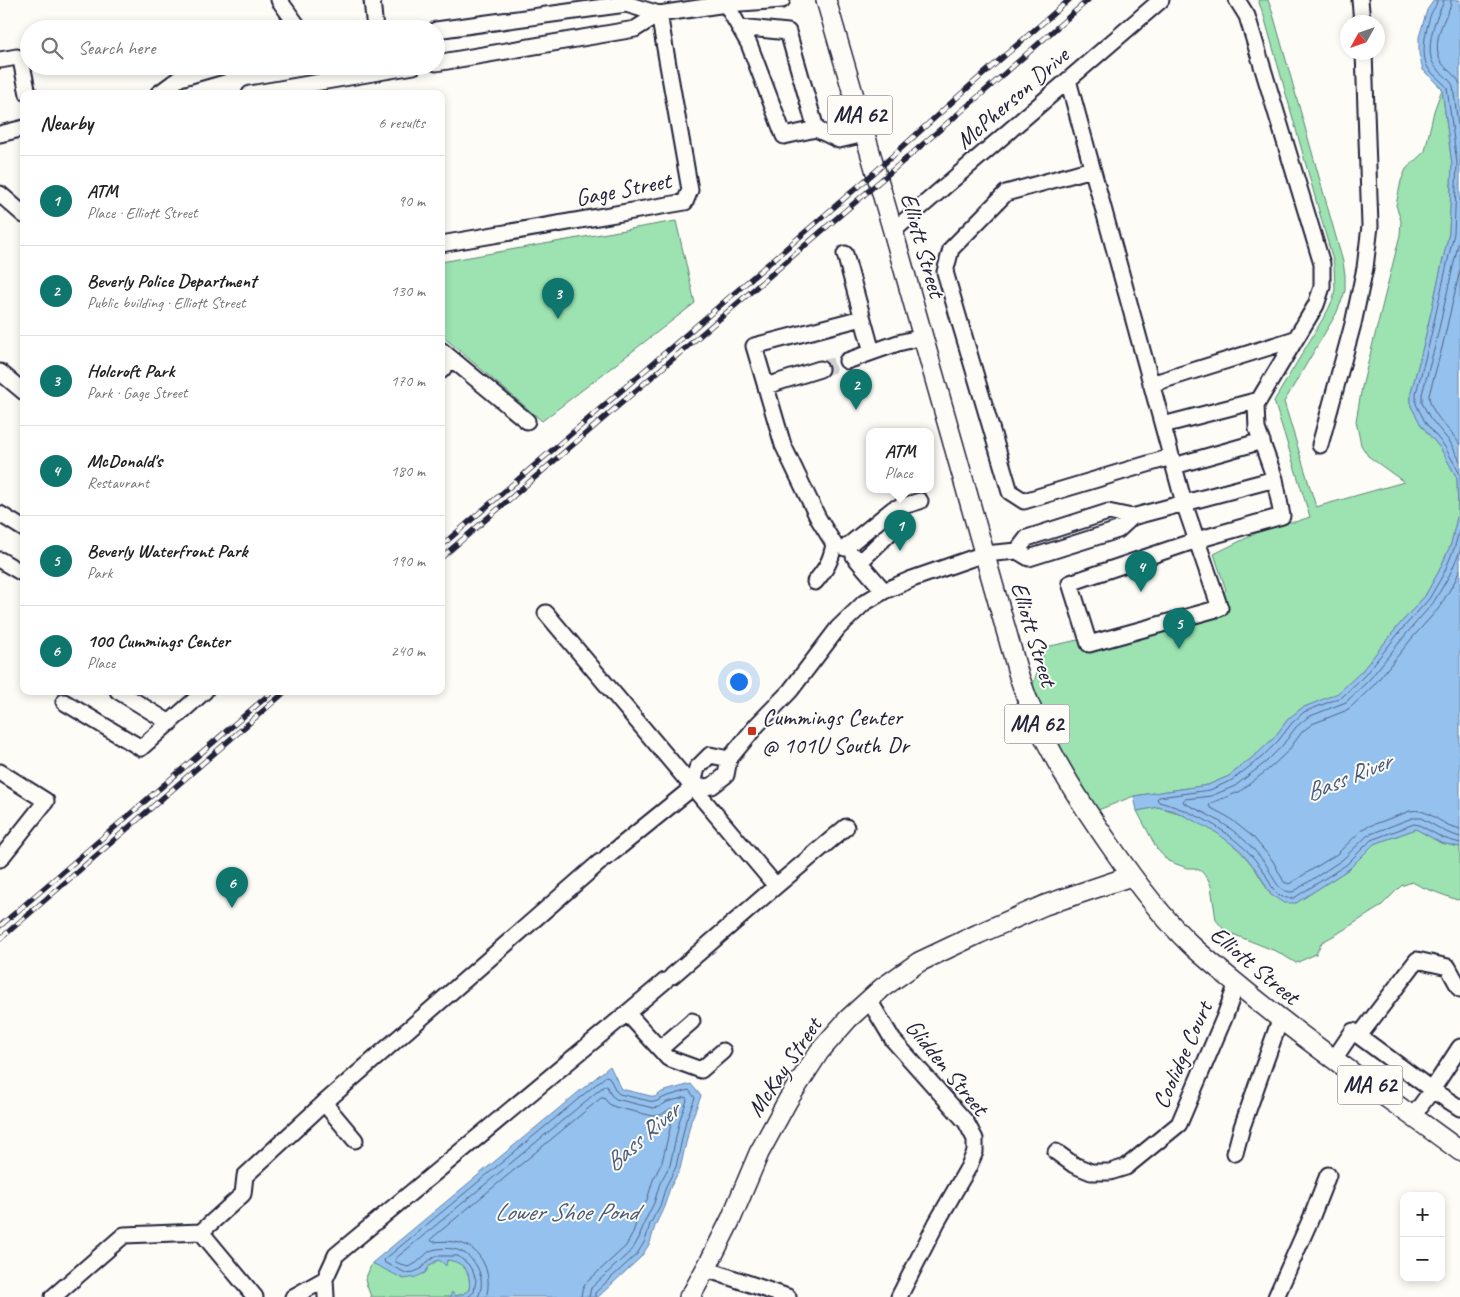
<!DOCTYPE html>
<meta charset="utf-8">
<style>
:root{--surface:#fff;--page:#f6f6f6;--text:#222;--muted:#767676;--line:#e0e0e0;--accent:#0f766e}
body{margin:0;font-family:Caveat,sans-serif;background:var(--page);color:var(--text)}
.controls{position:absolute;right:15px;bottom:15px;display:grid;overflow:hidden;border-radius:10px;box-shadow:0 2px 8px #0003}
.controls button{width:45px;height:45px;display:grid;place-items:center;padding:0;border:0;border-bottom:1px solid var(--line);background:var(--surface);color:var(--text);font:25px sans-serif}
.compass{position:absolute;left:1340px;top:15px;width:45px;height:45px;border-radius:50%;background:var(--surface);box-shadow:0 2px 8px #0003;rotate:230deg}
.you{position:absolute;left:738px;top:681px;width:18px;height:18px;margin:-12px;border:4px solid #fff;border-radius:50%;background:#1a73e8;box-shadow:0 0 0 8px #1a73e833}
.badge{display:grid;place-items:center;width:32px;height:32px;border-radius:50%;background:var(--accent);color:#fff;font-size:16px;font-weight:700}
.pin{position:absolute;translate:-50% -41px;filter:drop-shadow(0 1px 2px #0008)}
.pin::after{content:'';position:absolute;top:26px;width:18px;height:15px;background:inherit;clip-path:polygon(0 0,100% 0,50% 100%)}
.popup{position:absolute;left:866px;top:428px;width:68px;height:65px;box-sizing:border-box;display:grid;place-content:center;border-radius:10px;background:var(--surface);filter:drop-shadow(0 1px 4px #0005);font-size:16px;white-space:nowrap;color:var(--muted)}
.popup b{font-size:19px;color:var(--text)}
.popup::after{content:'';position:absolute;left:50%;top:100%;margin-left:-10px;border:10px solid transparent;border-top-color:var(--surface)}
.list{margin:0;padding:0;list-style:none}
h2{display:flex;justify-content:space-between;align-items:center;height:65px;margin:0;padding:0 20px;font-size:21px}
h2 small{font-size:16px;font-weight:400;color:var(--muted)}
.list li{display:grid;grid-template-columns:32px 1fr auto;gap:15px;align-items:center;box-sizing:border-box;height:90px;padding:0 20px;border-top:1px solid var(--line)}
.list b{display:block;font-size:19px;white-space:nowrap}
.list p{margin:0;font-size:16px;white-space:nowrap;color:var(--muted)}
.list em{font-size:16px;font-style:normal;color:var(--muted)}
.icon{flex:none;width:28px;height:28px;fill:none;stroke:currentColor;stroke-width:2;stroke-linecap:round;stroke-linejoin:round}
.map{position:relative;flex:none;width:1460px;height:1297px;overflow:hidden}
.search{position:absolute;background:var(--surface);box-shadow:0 2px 8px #0003;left:20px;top:20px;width:425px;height:55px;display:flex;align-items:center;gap:12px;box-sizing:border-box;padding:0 18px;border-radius:28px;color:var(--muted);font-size:19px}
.panel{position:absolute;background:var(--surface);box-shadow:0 2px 8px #0003;left:20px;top:90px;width:425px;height:605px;border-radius:10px}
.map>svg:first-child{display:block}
.green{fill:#9ce3b1;stroke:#5f8276}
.water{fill:#94c1ee;stroke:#6681a6}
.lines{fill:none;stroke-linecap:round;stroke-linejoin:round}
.shore{stroke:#506283;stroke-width:1}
.minor-tunnel{stroke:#d1d0d1;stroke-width:15;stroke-dasharray:15 8;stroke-linecap:butt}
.minor-casing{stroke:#22223b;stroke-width:19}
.major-casing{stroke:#22223b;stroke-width:22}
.minor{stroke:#fdfcf7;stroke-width:15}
.major{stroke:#fdfcf7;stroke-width:19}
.rail-casing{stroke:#22223b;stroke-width:5.5}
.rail{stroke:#fdfcf7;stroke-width:4;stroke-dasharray:11;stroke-linecap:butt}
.poi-dot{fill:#c8321e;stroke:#fdfcf7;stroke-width:2}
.labels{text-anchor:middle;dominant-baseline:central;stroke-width:4;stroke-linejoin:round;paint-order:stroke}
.shield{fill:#fdfcf7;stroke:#646373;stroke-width:1}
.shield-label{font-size:22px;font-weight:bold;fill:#22223b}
.street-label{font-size:24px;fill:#22223b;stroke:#fdfcf7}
.poi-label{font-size:24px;fill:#22223b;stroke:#fdfcf7;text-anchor:start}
.water-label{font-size:25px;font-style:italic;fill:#4a5a7a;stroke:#fdfcf7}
</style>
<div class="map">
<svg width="1460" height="1297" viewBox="0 0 1460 1297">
<rect width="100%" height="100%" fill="#fdfcf7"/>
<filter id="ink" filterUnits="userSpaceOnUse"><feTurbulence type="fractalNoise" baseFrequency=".02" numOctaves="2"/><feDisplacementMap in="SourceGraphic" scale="10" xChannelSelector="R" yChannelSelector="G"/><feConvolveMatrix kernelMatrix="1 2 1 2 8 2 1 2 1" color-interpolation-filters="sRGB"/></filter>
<g filter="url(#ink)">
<!-- green -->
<path class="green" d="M1258,0H1268L1273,14L1343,262L1345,275V291L1341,302L1336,314L1284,402L1316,507L1404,482L1368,456L1361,445L1356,421L1362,387L1400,235L1401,221L1396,205L1401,181L1406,169L1425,151L1434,111L1442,89L1452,164L1449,233L1424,343L1411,393V406L1421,425L1441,449L1457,478L1458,513L1451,544L1439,571L1425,596L1399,625L1361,672L1338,694L1302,708L1288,719L1274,738L1258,753L1229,776L1208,785L1134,796L1088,814L1027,701L1046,647L1201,613L1226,590L1214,554L1279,522H1295L1310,517L1274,401L1328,310L1333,299L1335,289L1334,264L1264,16Z
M676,221L695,303L542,421L441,335V262Z
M1158,807C1197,817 1234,838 1257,872C1262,879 1266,888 1271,895L1296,903L1349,869L1374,844L1416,829L1441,843L1460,847V899L1457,900L1422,887L1412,882L1401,886L1380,907L1337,934L1322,942L1316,954L1296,963L1278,952L1225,931L1216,920L1211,886L1208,879L1201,871L1194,868H1187L1168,861L1157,849L1137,811Z
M438,1260C443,1262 448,1259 454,1261C467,1264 471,1278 469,1290L463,1294L450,1297H371L365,1280L372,1263L384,1268L425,1273L430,1265Z"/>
<!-- water -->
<path class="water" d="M1434,0H1460V847L1441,843L1416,829L1374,844L1349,869L1296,903H1284L1271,895L1258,872L1241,851L1217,833L1175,811L1158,807L1137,811L1134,796L1208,785L1229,776L1258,753L1274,738L1288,719L1302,708L1338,693L1361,672L1399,625L1425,596L1439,571L1451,544L1458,513L1457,478L1441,449L1421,425L1411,406V393L1424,343L1449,233L1452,164L1442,89L1423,70L1419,53V37L1427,10Z
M610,1066L621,1089L655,1097L662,1092L691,1084L701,1096L691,1121L680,1169L670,1188L664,1207L655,1226L650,1243L641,1257L598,1297H450L452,1292L455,1296L463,1294L469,1290C472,1273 464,1262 447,1260L446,1266L442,1262L438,1260L430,1265L425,1273L416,1277L404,1279L372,1263Z"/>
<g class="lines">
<!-- shore -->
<path class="shore" d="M1437,0C1437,6 1433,9 1431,14C1426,28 1420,54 1428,68C1432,74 1440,80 1445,85L1447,88L1457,163L1454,233L1429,344L1416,393V404L1425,422L1445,447L1460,474
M1444,0C1443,6 1440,9 1438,15C1432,27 1426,53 1434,65C1439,73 1449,77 1453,86L1460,141
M1451,0C1451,8 1448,11 1445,18C1439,30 1434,48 1440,60C1445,70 1456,74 1460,84
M1460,236L1435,346L1422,394V403L1430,418L1450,442L1460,461
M1460,270L1442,348L1429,395C1430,415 1451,429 1460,445
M1460,527L1455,546L1444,573L1429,599L1403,628L1364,676L1342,697L1304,712L1292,723L1278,741L1262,757L1232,780L1210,790L1159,797L1157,799L1159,802C1190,810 1219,825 1243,847C1250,853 1257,862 1263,870C1272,885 1274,900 1294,898L1346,865L1371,840L1414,824L1419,825L1443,838L1460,843
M1460,551L1449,576L1433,603L1407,633L1369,680L1346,702L1308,717L1296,727L1282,746L1266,762L1235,786L1211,796L1185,799L1183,801L1184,803C1220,820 1241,832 1265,863C1273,874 1276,893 1293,892L1342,860L1368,835L1412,818H1421L1446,832L1460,837
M1460,570L1455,581L1439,608L1413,637L1374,685L1351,707L1345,711L1312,724L1302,732L1288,751L1270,768L1239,792L1211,803L1209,806L1211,808L1228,817L1253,837L1273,861L1284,882L1289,884L1337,854L1364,828L1410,811C1425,808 1435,819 1448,825C1452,827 1456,827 1460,829
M468,1297L474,1292L476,1280L473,1272L468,1264L458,1256H436L427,1262L421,1269L414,1272L406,1273L385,1263L384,1260L606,1076L609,1077L616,1091L619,1094L654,1102L657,1101L665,1097L689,1090L695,1098L686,1120L676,1167L666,1186L660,1206L650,1224L645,1241L637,1254L599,1289L595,1293V1297
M478,1297C487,1280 477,1258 460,1251C454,1248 443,1248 437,1249C424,1250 422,1264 407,1267L396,1262L395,1259L604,1086H607L611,1095L616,1099L653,1108L659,1107L667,1102L686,1097L687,1100L680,1119L670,1165L660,1183L654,1203L645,1221L639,1238L632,1250L591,1288L589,1297
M486,1297C493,1276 483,1249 460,1243C452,1241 442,1241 433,1242L431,1240L432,1238L601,1098H604L609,1104L615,1107L653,1116L661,1115L670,1109H673L674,1112L662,1162L653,1180L647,1200L638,1218L632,1235L626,1246L586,1283L582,1290L581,1297"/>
<!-- minor-tunnel -->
<path class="minor-tunnel" d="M820,369L847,361"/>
<defs>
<path id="minor" d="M279,0L300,29
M372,0L375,29
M1360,0L1362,22
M726,4L749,44L784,136L816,129L788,32L739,27
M436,30L626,4L659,14
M0,60L17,57L21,60L28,94
M436,63L635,29L659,14L726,4L782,0
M1068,80L1184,503L1220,608L1089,644L1070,583L1197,540L1282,516L1275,479
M158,94L180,78L222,66
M250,94L414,66
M816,129L839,140L865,134
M0,134L24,128
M1092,169L1006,193L951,249L945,272L1010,492L1024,501L1171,457
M0,194L24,215
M893,231L1161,0
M441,244L685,202L690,190L659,14
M845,254L872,352
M441,350L527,421
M847,361L898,343L923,337
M441,371L451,359
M0,372L24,392
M1151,384L1295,339
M766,386L820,369
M1163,425L1259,400
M1320,445L1353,324L1365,268L1370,226L1364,52
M1174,466L1262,441
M893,509L920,501
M0,514L24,529
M1132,517L1275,479L1257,429L1256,405L1316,305L1322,287V264L1247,16L1237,0
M845,548L893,509L901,522L860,562
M854,556L884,591
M0,560L24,574
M815,582C826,569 831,561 834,544L818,518L783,445L754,346L862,318
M546,613L776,886
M118,691L170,723
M64,702L141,748L205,691
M0,772L46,801L0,859
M692,788L697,768L710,755L729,759
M607,857L692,788L712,786L726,775L729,759L757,725L790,691L838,628L864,603L884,591L912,579L984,554L1017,551L1029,558L1118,530L1132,517L1108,512L1027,538L1017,551
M672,976L776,886L846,827
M869,1000L893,1040L966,1122L975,1139V1152L968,1168L937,1222L899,1297
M627,1013L665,981
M1359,1036L1417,960L1448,967L1460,989
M1460,1047L1432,1090L1460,1108
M660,1049L692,1021
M1334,1059L1353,1031L1359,1036L1432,1090L1413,1116
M324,1103L355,1140
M1056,1152L1074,1165L1091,1172H1110L1126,1167L1179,1124L1225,1016L1237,983
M1235,1153L1242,1127L1280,1020
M201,1232L255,1297
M706,1269L788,1297
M53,1297L124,1235L201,1232L243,1194L245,1176L324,1103L600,862
M293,1297L325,1279
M326,1297L325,1279L336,1255L627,1013L668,1058L701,1070L723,1051
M1276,1297L1312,1216L1328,1175"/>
<path id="major" d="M826,0L893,231L1019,676C1039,738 1073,792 1110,845C1134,880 1159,914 1190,944C1207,960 1225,974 1242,988C1312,1046 1387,1097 1460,1151
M689,1297L693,1292L711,1259L731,1219L759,1153L788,1100L819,1052L848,1019L882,988L919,962L978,934L1045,905L1131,876"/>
</defs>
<!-- minor casing -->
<use href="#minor" class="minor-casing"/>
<!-- major casing -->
<use href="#major" class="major-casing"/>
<!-- minor -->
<use href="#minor" class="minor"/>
<!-- major -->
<use href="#major" class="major"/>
<defs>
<path id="rail" d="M441,546L876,171L972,84L1069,0
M441,558L986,90L1088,0
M0,926L273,691
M0,939L286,691"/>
</defs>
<!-- rail casing -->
<use href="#rail" class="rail-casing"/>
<!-- rail -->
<use href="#rail" class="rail"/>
</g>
</g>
<!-- markers -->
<rect class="poi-dot" x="747" y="726" width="10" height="10" rx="2.5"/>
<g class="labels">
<!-- shield labels -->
<g class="shield">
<rect x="827.5" y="95.5" width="65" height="39" rx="4"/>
<rect x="1004.5" y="704.5" width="65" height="39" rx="4"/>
<rect x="1337.5" y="1065.5" width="65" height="39" rx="4"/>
</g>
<g class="shield-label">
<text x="860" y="115">MA 62</text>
<text x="1037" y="724">MA 62</text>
<text x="1370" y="1085">MA 62</text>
</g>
<!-- street labels -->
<g class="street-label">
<text transform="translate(1012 98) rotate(-41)">McPherson Drive</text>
<text transform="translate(623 189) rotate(-11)">Gage Street</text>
<text transform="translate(923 245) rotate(74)">Elliott Street</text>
<text transform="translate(1034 634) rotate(73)">Elliott Street</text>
<text transform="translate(1255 965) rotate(40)">Elliott Street</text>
<text transform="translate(1182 1055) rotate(-66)">Coolidge Court</text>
<text transform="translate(784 1067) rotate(-56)">McKay Street</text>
<text transform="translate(947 1067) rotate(51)">Glidden Street</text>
</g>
<!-- poi labels -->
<g class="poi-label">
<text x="762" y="717">Cummings Center<tspan x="762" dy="28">@ 101U South Dr</tspan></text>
</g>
<!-- water labels -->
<g class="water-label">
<text transform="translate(1348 777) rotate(-22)">Bass River</text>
<text transform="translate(642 1137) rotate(-41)">Bass River</text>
<text x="566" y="1212">Lower Shoe Pond</text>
</g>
</g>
</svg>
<div class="controls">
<button>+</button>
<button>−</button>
</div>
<svg class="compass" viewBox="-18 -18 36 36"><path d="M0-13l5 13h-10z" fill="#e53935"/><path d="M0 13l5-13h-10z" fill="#767676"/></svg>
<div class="you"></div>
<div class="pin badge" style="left:900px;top:551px">1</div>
<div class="popup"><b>ATM</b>Place</div>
<div class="pin badge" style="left:856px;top:410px">2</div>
<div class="pin badge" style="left:558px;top:319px">3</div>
<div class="pin badge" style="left:1141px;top:592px">4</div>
<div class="pin badge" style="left:1179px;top:649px">5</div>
<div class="pin badge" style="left:232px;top:908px">6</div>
<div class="search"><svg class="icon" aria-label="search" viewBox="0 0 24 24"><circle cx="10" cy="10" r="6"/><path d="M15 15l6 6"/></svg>Search here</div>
<section class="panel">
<h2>Nearby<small>6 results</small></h2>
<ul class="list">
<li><span class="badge">1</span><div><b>ATM</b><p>Place · Elliott Street</p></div><em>90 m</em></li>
<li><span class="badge">2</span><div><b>Beverly Police Department</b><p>Public building · Elliott Street</p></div><em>130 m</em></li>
<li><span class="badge">3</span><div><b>Holcroft Park</b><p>Park · Gage Street</p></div><em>170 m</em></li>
<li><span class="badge">4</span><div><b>McDonald's</b><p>Restaurant</p></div><em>180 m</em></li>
<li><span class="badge">5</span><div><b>Beverly Waterfront Park</b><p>Park</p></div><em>190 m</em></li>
<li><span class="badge">6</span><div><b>100 Cummings Center</b><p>Place</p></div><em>240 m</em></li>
</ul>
</section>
</div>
